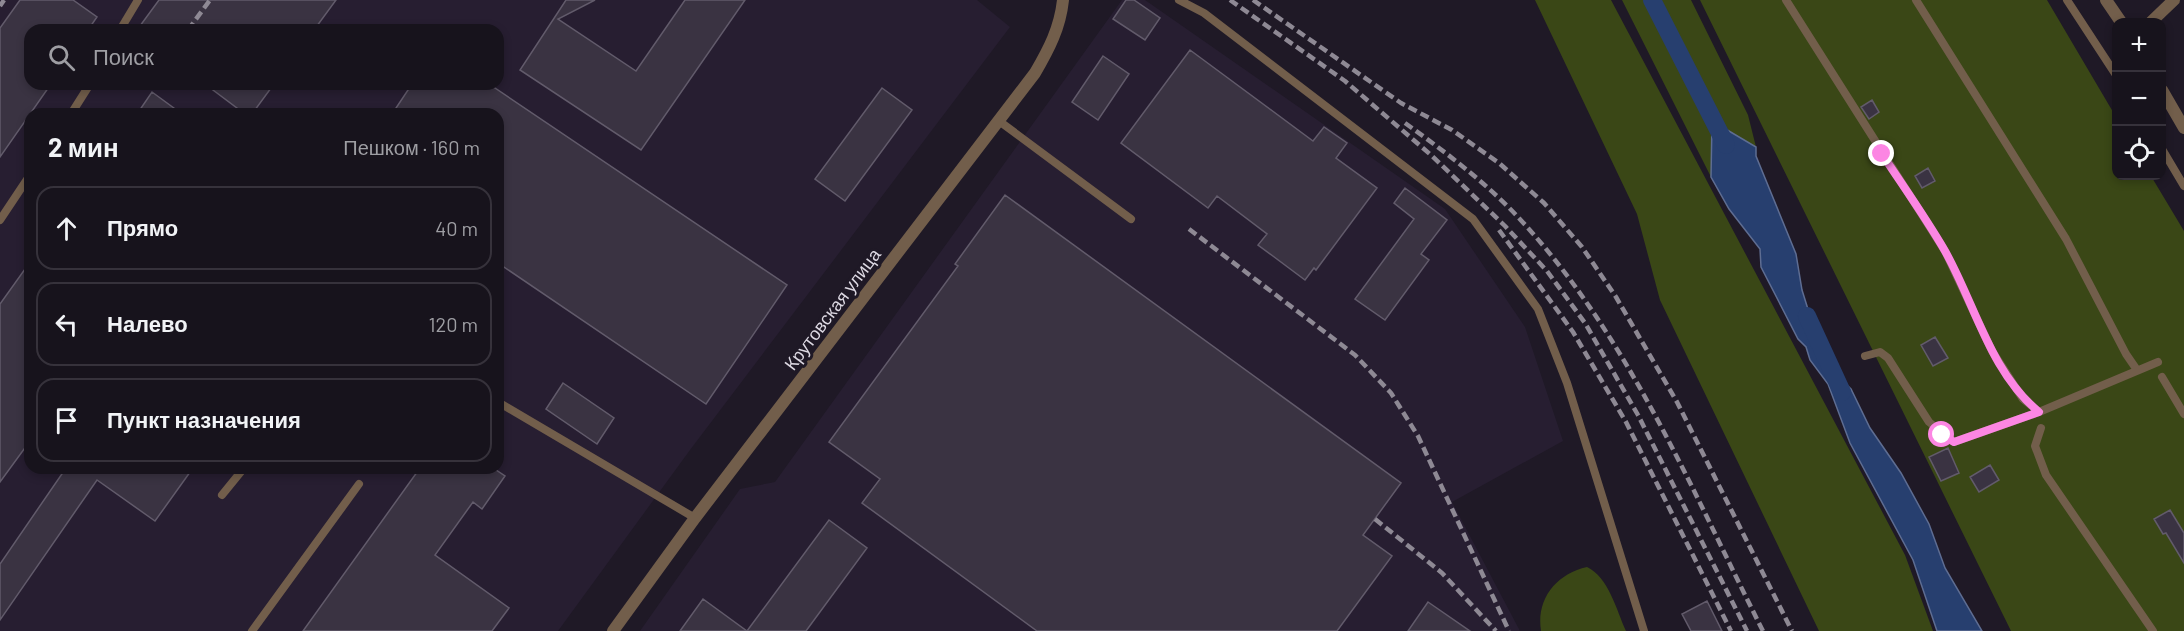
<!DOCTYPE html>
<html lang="ru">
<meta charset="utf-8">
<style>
:root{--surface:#17131c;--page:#201c25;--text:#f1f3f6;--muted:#9e9ea3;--line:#36323b}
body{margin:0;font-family:Barlow,sans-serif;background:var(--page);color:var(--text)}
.controls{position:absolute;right:18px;top:18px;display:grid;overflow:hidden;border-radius:12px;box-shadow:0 3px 9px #0003}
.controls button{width:54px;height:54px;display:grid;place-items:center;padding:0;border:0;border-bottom:2px solid var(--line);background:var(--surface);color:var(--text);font:30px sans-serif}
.stop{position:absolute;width:18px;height:18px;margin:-14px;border:4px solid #fc86e3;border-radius:50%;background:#fff}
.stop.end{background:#fc86e3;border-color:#fff;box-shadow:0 2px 6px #0008}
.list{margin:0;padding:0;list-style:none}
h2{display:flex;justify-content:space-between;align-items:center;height:78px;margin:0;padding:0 24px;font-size:26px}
h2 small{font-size:20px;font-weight:400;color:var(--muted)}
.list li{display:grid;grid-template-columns:39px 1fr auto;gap:18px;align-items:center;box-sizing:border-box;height:84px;margin:0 12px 12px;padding:0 12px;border:2px solid var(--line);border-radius:18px}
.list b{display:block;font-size:22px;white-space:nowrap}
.list em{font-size:20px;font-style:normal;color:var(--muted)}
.icon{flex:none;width:33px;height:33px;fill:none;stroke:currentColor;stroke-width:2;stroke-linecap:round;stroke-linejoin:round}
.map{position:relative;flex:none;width:2184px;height:631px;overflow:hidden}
.search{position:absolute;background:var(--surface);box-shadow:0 3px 9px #0003;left:24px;top:24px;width:480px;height:66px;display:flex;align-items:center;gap:15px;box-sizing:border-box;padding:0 21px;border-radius:18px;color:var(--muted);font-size:22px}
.panel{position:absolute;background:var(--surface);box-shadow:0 3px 9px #0003;left:24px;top:108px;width:480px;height:366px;border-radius:18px}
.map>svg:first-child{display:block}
.built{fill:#271e31;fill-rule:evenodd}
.green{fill:#3a4716}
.water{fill:#273f6f;stroke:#5e6d92;stroke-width:1.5}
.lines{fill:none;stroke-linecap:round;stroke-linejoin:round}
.canal{stroke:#273f6f;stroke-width:18}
.building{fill:#3a3342;stroke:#625b6b;stroke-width:1.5}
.service{stroke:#725e4b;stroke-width:8}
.minor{stroke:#725e4b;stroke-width:12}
.tertiary{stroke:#725e4b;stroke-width:12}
.rail{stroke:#8e8994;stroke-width:4.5;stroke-dasharray:9 4.5;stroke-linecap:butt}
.route{stroke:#fc86e3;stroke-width:8}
.labels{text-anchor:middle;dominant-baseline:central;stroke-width:6;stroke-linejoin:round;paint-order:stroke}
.street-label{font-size:18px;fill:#ddd9e3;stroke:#1f1926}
</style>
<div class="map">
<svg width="2184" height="631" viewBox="0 0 2184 631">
<rect width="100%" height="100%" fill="#1f1926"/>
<!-- built -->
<path class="built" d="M0,0H977L1010,27L690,450L558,631H0ZM30,30H498V84H30ZM30,114H498V468H30Z
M1122,0H1145L1445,209L1525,327L1563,441L1452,502L1520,631H640L740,489L775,482Z"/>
<!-- green -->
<path class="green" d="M1535,0H1611L1905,555L1933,631H1819L1660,300L1637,214Z
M1622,0H1691L1748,115L1756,147L1712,122L1711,177Z
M1700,0H2047L2116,117V176H2151L2184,231V631H2011Z
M1587,567C1609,578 1616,609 1626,631H1541C1536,599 1556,574 1587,567Z"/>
<!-- water -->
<path class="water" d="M1712,121L1756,147V156L1796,254L1802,290L1821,351L1830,369L1851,389L1870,428L1901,473L1929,524L1945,568L1982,631H1937L1913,560L1850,443L1828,384L1810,360L1806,347L1798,339L1761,267L1760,249L1729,209L1711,177Z"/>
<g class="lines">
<!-- canal -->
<path class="canal" d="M1652,0L1726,145
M1807,316L1842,392"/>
</g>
<!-- building -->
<path class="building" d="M20,0H73L97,17L88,30H30V84H51L0,157V28Z
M159,0H336L314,30H137Z
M566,0H595L558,19L636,71L685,0H745L641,150L520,70Z
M1126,0H1134L1160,18L1145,40L1113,19Z
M1190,50L1313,141L1324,127L1347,143L1336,158L1377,188L1316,270L1314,268L1305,280L1258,245L1267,234L1217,196L1208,208L1121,143Z
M1103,56L1129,74L1098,120L1072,102Z
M205,84H274L252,114H245Z
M412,84H489L787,285L706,404L498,263V114H392Z
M882,88L912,110L845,201L815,179Z
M152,92L182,114H137Z
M1872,100L1879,112L1869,119L1861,107Z
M1928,168L1935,181L1922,188L1915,176Z
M1405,188L1447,220L1421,254L1429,260L1385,320L1355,299L1414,219L1394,203Z
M1005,195L1401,483L1363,535L1392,556L1337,631H1037L862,503L880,479L829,442L958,266L955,264Z
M30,262V441L0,482V304Z
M1935,337L1948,358L1933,366L1921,345Z
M563,383L614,418L597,444L546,409Z
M1948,448L1959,473L1941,481L1929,457Z
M1990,465L1999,480L1979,492L1970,477Z
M66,468H193L155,521L97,480L0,620V564Z
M420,468H493L505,476L482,509L473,502L435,555L509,608L492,631H303Z
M2170,510L2184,533V563L2166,533L2163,534L2154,519Z
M829,520L867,548L806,631H680L703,599L747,631Z
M1707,601L1722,631H1691L1682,614Z
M1428,602L1470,631H1408Z"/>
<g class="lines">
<!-- service -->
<path class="service" d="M1179,0L1204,13L1473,219L1538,309L1567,383L1644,631
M1786,0L1945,251L1992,351L2023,399L2039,412
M1916,0L2066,239L2126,354L2137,370
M2067,0L2116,75
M120,30L138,0
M71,114L90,84
M999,121L1131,219
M2162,149L2184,186
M0,220L30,175
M1865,356L1880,352L1888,358L1929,422L1954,442L2039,412L2158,362
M2162,377L2184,414
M498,402L695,518
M2041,428L2035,446L2046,475L2153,631
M222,495L244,468
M252,631L359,484"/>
<!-- minor -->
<path class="minor" d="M2106,0L2121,22
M613,631L695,518L1035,73C1049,49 1060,28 1063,0"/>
<!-- tertiary -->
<path class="tertiary" d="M2151,22L2174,0
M2162,90L2184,128"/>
<!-- rail -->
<path class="rail" d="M1230,0L1345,81L1431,155L1505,226L1547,271L1585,323L1638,415L1747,631
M1253,0L1401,103L1452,130L1499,163L1544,203L1582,247L1616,297L1677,402L1792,631
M0,6L4,0
M188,30L210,0
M1405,123C1444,151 1484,181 1517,216C1628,334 1691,489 1763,631
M1189,229L1355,355L1391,393L1418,436L1509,631
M1499,230L1573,332L1626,422L1731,631
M1375,519L1442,573L1496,631"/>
</g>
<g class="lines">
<!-- route -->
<path class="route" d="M1882,154C1903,186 1926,218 1945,251C1975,304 1990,372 2039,412L1954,442L1942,435"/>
</g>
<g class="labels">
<!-- street labels -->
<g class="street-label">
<text transform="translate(832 309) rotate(-53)">Крутовская улица</text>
</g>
</g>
</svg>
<div class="controls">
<button>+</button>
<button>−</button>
<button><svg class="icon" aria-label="locate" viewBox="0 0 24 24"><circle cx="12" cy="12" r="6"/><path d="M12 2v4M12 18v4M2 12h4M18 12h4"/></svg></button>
</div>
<div class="stop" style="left:1942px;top:435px"></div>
<div class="stop end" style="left:1882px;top:154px"></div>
<div class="search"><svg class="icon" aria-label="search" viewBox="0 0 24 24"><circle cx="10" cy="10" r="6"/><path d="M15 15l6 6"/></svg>Поиск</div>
<section class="panel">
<h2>2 мин<small>Пешком · 160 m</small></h2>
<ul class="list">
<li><svg class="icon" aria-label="ahead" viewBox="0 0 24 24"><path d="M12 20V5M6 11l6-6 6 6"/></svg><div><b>Прямо</b></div><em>40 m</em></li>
<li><svg class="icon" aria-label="left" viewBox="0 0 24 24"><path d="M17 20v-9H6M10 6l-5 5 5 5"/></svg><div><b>Налево</b></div><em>120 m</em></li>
<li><svg class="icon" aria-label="arrive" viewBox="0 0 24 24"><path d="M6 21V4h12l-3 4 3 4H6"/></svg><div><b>Пункт назначения</b></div></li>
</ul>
</section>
</div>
